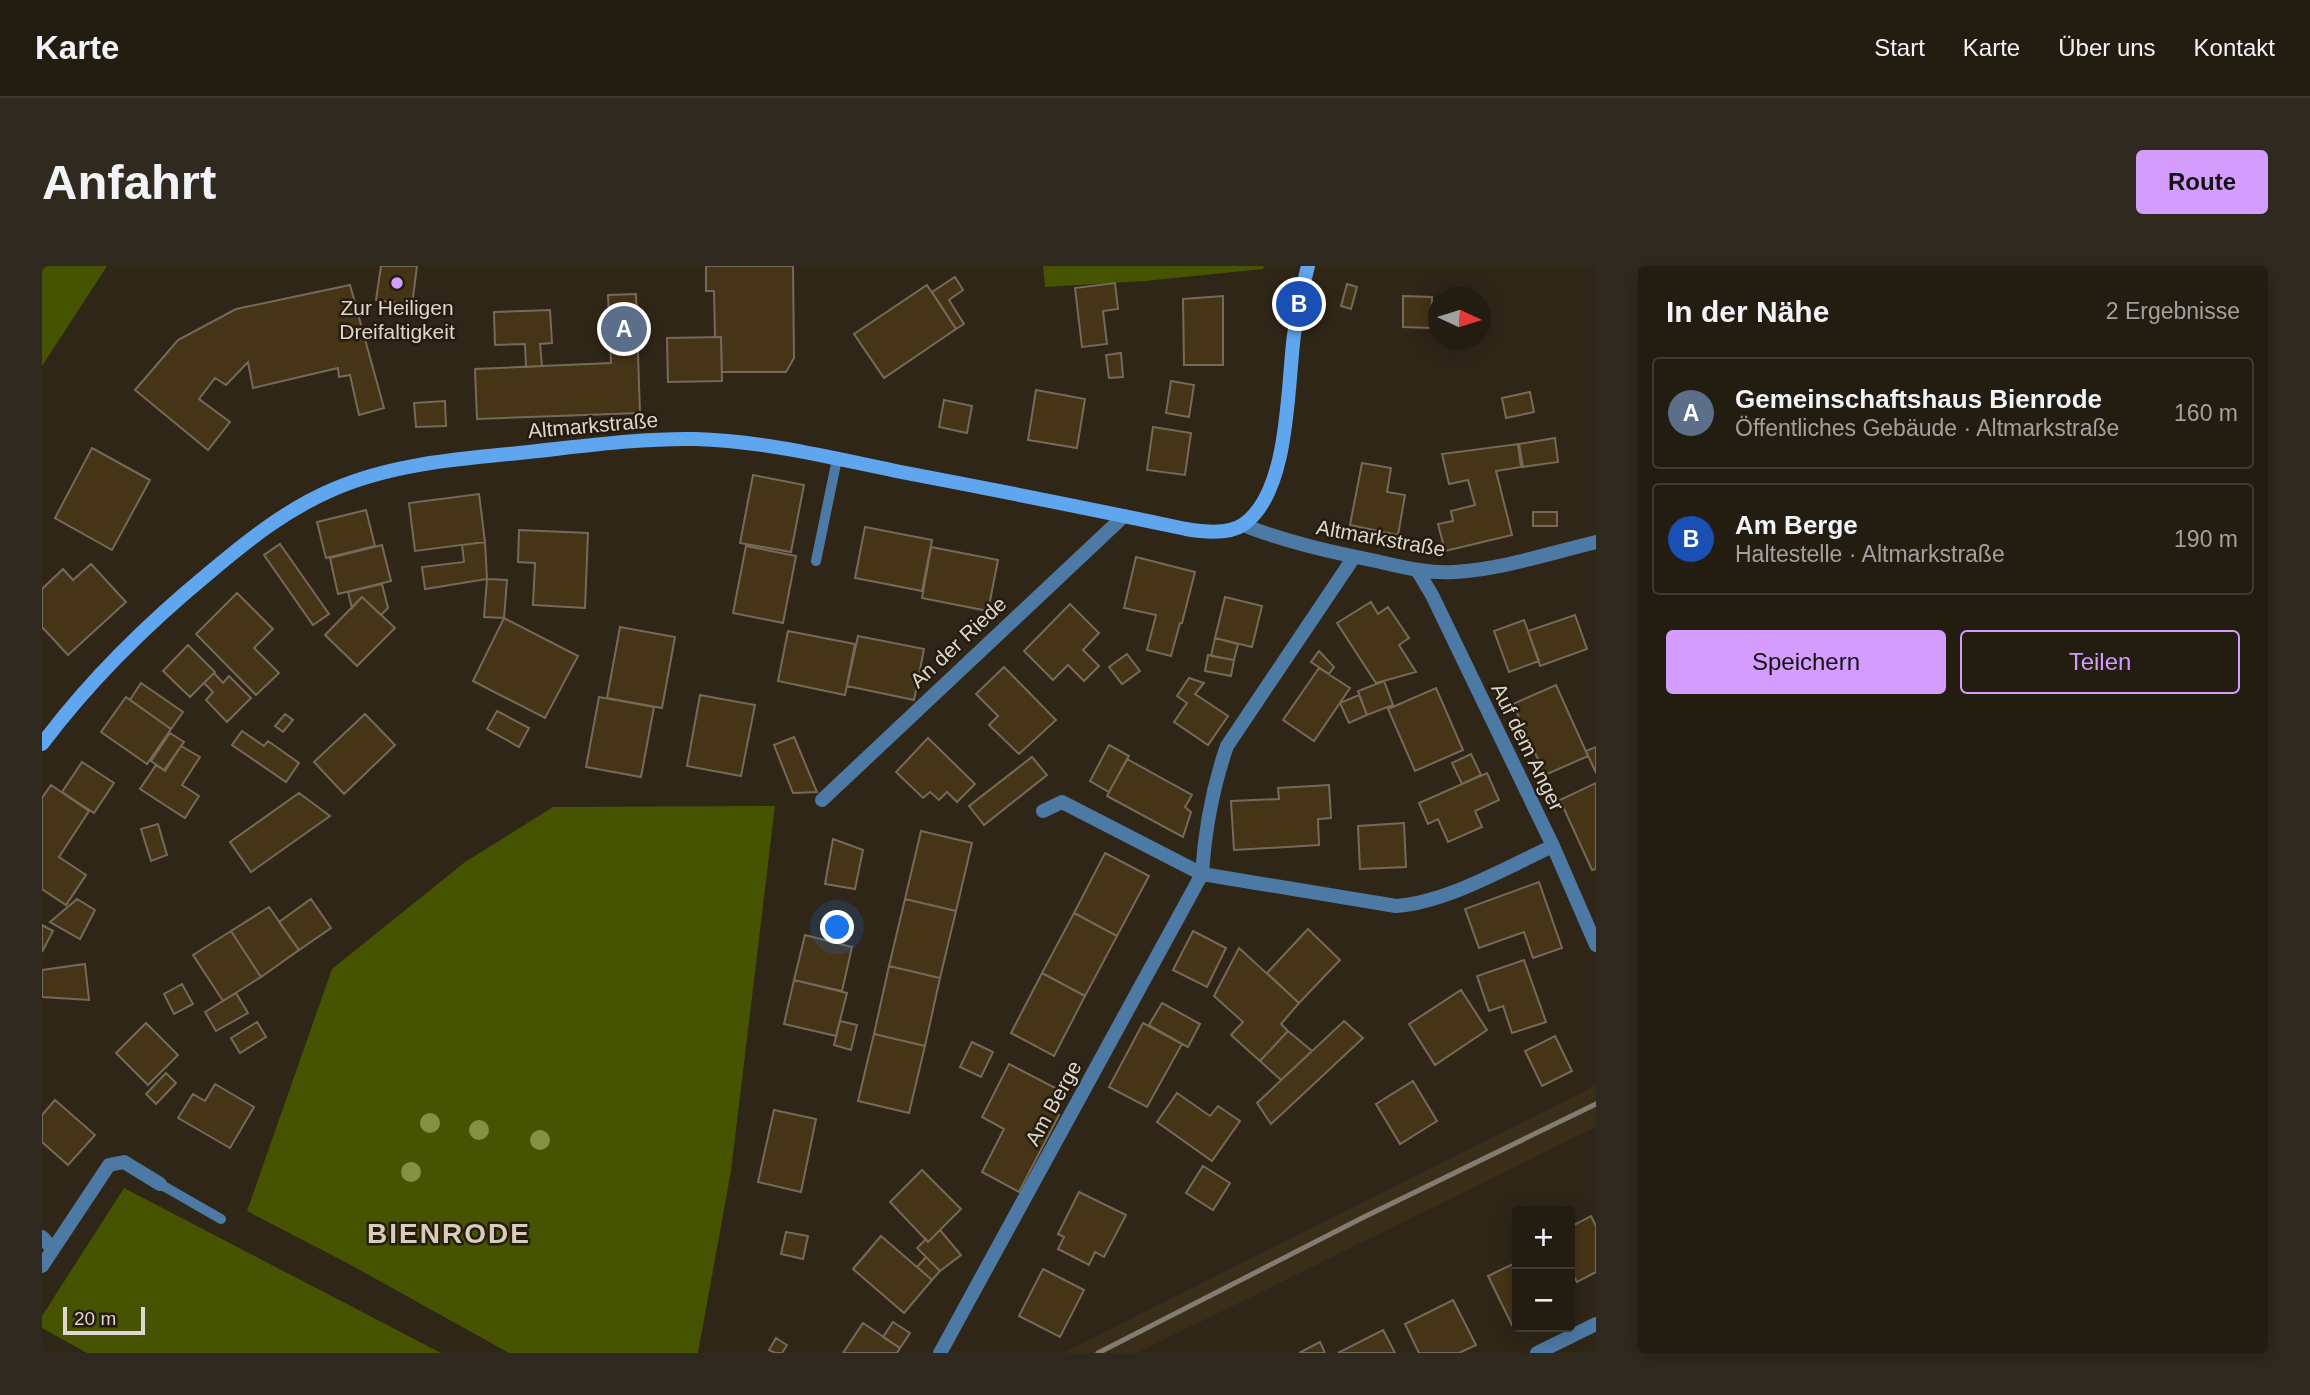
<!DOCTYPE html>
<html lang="de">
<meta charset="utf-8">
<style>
:root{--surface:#231c11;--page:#2f291f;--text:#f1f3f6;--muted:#a3a19f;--line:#403a31;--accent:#d39cfd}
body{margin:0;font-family:Helvetica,sans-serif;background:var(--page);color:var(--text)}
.controls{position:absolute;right:21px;bottom:21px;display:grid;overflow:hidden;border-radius:7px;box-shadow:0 4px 18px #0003}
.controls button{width:63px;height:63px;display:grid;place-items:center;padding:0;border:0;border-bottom:2px solid var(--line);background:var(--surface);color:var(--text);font:35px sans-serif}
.compass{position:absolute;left:1386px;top:21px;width:63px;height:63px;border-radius:50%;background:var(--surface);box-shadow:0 4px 18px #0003;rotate:94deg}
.scale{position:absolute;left:21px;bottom:18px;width:82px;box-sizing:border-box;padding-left:7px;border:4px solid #ddd7ce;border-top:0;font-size:19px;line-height:24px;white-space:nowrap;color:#ddd7ce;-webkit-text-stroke:5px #251c0e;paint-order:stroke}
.you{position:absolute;left:796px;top:662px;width:24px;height:24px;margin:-18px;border:5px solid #fff;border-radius:50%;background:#1a73e8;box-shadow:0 0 0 10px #1a73e833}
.badge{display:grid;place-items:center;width:46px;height:46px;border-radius:50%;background:var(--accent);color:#fff;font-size:23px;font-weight:700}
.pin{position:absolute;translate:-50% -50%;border:4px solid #fff;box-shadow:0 2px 7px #0006}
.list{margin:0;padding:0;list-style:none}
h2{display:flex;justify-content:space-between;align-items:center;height:91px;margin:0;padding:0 28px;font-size:30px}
h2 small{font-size:23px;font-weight:400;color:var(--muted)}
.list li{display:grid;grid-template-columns:46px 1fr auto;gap:21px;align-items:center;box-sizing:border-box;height:112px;margin:0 14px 14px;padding:0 14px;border:2px solid var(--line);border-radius:7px}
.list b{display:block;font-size:26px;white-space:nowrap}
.list p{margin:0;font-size:23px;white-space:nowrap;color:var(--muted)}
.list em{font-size:23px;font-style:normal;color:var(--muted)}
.actions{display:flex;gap:14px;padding:21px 28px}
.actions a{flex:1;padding:16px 0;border:2px solid var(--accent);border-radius:7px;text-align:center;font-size:24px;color:var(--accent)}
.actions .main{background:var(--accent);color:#111}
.map{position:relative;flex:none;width:1554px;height:1087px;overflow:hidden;border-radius:7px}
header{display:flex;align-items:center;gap:42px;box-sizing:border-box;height:98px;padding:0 35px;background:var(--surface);border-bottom:2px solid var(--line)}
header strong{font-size:33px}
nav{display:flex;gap:38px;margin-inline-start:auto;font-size:24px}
.intro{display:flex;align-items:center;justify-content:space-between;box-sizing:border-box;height:168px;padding:0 42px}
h1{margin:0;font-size:49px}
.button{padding:18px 32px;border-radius:7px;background:var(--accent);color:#111;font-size:24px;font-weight:700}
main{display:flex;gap:42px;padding:0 42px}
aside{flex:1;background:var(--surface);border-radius:7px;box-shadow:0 4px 18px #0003}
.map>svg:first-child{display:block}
.built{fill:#3a2e19}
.green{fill:#465301}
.building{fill:#463416;stroke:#756a5a;stroke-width:2}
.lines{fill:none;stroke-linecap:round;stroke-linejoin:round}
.service{stroke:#4d79a5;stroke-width:10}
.minor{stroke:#4d79a5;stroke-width:14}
.secondary{stroke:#5fa6ee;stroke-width:14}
.rail{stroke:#837c70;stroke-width:5}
.tree{fill:#859142}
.poi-dot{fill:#d39cfd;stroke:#251c0e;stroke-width:2.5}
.labels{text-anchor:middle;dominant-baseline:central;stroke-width:5;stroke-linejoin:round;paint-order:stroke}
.poi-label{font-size:21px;fill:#ddd7ce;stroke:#251c0e}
.street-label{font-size:21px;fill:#ddd7ce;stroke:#251c0e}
.district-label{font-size:28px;font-weight:bold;letter-spacing:2px;fill:#d8ccba;stroke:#251c0e}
</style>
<header>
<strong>Karte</strong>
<nav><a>Start</a><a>Karte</a><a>Über uns</a><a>Kontakt</a></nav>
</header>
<div class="intro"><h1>Anfahrt</h1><a class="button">Route</a></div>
<main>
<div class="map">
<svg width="1554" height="1087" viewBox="0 0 1554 1087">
<rect width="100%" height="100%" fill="#2f2617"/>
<!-- built -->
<path class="built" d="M1554,819V861L1095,1087H1021Z"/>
<!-- green -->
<path class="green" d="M0,0H65L0,100Z
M1001,0H1222L1221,3L1103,15L1003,21Z
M733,540L689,905L656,1087H467L307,998L205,945L290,703L423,596L511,541Z
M82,922L399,1087H45L0,1062V1050Z"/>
<!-- building -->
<path class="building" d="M339,0H375L370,39L334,34Z
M664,0H751L752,92L744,106H680L679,71H673L672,25H664Z
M913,11L921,24L907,34L922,58L914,63L890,26Z
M1073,17L1076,43L1061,45L1065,78L1040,81L1033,22Z
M1305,18L1315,21L1309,43L1299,40Z
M308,19L342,142L317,149L308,109L297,111L296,102L211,122L206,96L184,119L173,112L157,133L188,156L166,184L93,124L136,74L194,43Z
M885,19L914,63L842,112L812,68Z
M594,28L598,147L435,153L433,103L569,97L566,29Z
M1181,30V99H1142L1141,33Z
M1361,30L1390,31L1389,62L1361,61Z
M508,44L510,77L498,78L500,100L484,101L483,78L453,79L452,46Z
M679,71L680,115L626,116L625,72Z
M1079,87L1081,111L1067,112L1064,89Z
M1129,115L1152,119L1147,151L1124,147Z
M994,124L1043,133L1035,182L986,174Z
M1488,126L1492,146L1464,152L1460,132Z
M902,134L930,140L925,167L897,161Z
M403,135L404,160L374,161L372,137Z
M1111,161L1149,167L1143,209L1105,204Z
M1513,172L1516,196L1481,201L1477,178Z
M1476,178L1479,201L1454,205L1470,269L1403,285L1396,258L1411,255L1409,245L1433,239L1426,214L1407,218L1400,188Z
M50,182L108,214L70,284L13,252Z
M1320,197L1349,202L1345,226L1363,229L1356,269L1308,259Z
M711,209L762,219L749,286L698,277Z
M437,228L443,276L373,285L367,237Z
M324,244L333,280L284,292L275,256Z
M1491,246H1515V260H1491Z
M823,261L890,274L880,325L813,312Z
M477,264L546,267L543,342L491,339L493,297L476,296Z
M443,276L445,313L383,323L380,301L422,296L420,279Z
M238,278L287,348L271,359L222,289Z
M340,279L349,315L296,328L288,292Z
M704,280L754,290L741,357L691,347Z
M889,281L956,294L946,345L880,332Z
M1094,291L1153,306L1140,357H1138L1129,390L1105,384L1114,349L1082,342Z
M49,298L84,336L26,389L0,361V323L21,303L31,314Z
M445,313L465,314L462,352L442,351Z
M340,318L346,342L339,349L320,331L310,342L306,326Z
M195,327L231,363L212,382L237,407L214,429L154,368Z
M320,331L353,362L315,400L283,369Z
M1183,331L1220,340L1210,381L1173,372Z
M1329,336L1336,348L1346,341L1367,372L1357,379L1374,406L1334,417L1295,357Z
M1028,338L1057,367L1041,384L1057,400L1042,415L1026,399L1011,414L982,385Z
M1533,349L1545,383L1498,400L1486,365Z
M462,352L536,390L503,452L431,415Z
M1482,354L1497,395L1467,406L1452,365Z
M578,361L633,371L620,442L565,432Z
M746,365L813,378L803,429L736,415Z
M816,370L882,383L872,434L805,420Z
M1173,372L1196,378L1192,394L1169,390Z
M146,379L173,406L148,431L121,405Z
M1277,385L1292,401L1287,408L1269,396Z
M1085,388L1098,405L1080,418L1067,401Z
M1166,389L1192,394L1189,410L1163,405Z
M962,401L1014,454L977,488L947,459L956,450L934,428Z
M1277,402L1308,422L1272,475L1241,454Z
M172,407L181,417L187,410L209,432L185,456L164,434L171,426L162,417Z
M1147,412L1162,417L1153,428L1186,450L1166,479L1132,456L1145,437L1135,430Z
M1342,415L1351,439L1325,449L1316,425Z
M99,417L141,446L129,463L88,434Z
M1514,419L1546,490L1503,509L1471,438Z
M1394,422L1421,484L1373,505L1346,443Z
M658,429L713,439L699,510L645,500Z
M1317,429L1325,449L1307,457L1298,437Z
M84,431L129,463L105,498L59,466Z
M557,431L612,441L599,511L544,501Z
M455,445L487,462L477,481L445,463Z
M243,448L251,454L241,466L233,460Z
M323,448L353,479L302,528L272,496Z
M200,465L222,480L226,475L257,497L244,516L190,479Z
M128,467L142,476L122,504L109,495Z
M752,471L775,526L751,527L732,479Z
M886,472L933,518L915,536L905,526L897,534L888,526L881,532L854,506Z
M1067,479L1087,490L1067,526L1048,515Z
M139,480L158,491L140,519L157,530L143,552L98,523L114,499L123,505Z
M1554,481V507L1544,485Z
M1429,488L1439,509L1420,518L1410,497Z
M990,491L1005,509L942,559L927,540Z
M1085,493L1150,529L1143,541L1149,546L1141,571L1065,530Z
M40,496L72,517L52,547L20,526Z
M1445,507L1457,534L1433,545L1440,561L1406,576L1396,553L1386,558L1377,537Z
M1554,517V603L1550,604L1518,534Z
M9,519L47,545L17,591L44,609L24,639L0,623V532Z
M1287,519L1289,552L1276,553L1277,579L1192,584L1189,535L1237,533L1236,522Z
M257,527L288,550L209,606L188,576Z
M1362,557L1364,601L1318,603L1316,560Z
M116,558L125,589L109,595L99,563Z
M879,565L930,577L914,645L863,633Z
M791,573L821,584L813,623L783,618Z
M1063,587L1107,610L1075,670L1032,647Z
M1497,616L1520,682L1491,692L1482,666L1437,682L1423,643Z
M35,633L53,644L38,673L8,656Z
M269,633L289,662L257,684L237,656Z
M863,633L914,645L898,712L847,700Z
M227,641L257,684L219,711L189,665Z
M1032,647L1075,670L1043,730L1000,707Z
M0,659L11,665L0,686Z
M1266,663L1298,694L1257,737L1225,707Z
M189,665L219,711L181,735L151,689Z
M1151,665L1184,682L1165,721L1131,704Z
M763,669L810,681L800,725L752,714Z
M1197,682L1257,737L1239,758L1246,765L1218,795L1189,769L1201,756L1172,730Z
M1482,694L1504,756L1470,767L1461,740L1447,745L1435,710Z
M43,698L47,734L0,731V704Z
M847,700L898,712L883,780L832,768Z
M1000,707L1043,730L1012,790L969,767Z
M752,714L805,727L794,770L742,758Z
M140,718L151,738L132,748L122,728Z
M1419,724L1445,764L1393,799L1367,758Z
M194,727L206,747L174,765L163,746Z
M1120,737L1158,758L1146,781L1107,759Z
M798,755L815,759L809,784L792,779Z
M1302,755L1321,772L1229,858L1215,837Z
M215,756L224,771L198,787L189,772Z
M104,757L136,789L106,819L74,787Z
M1101,757L1140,778L1105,841L1067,821Z
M1246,765L1270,785L1239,814L1218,795Z
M832,768L883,780L867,847L816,835Z
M1513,770L1530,805L1500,820L1483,785Z
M930,776L951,786L939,811L918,801Z
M967,798L1019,825L1009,844L1017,849L977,926L940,906L962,863L940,851Z
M124,807L134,817L114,838L104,828Z
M1371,815L1395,855L1358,878L1334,838Z
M173,818L212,841L188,882L136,852L151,828L163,835Z
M1135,827L1168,850L1176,840L1198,855L1170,895L1115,856Z
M13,834L53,869L26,899L0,876V849Z
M732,844L774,853L759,926L716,916Z
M1161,900L1188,917L1171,944L1144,927Z
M880,904L919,943L886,976L848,936Z
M1037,926L1084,949L1062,991L1053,986L1047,999L1016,983L1022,971L1016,968Z
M1549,950L1554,960V1006L1535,1016L1528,1003V961Z
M898,964L919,989L898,1005L875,982L884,973L886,976Z
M744,966L766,970L761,993L739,988Z
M839,970L890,1014L862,1047L811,1003Z
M884,991L898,1005L890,1014L875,1001Z
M1475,996V1056L1470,1059L1446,1010Z
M1001,1003L1042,1024L1018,1071L977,1050Z
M1411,1034L1434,1079L1417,1087H1377L1363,1058Z
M851,1056L868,1067L858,1082L841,1071Z
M821,1057L858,1082L855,1087H801Z
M1341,1064L1353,1087H1296Z
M734,1072L745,1079L740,1087H733L727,1084Z
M1278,1076L1283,1087H1257Z"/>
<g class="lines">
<!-- service -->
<path class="service" d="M774,295L795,193
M118,918L179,953"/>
<!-- minor -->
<path class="minor" d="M1201,259C1244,276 1289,286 1334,295C1360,301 1387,308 1413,306C1461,303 1508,287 1554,276
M1375,304L1390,329L1511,580L1554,679
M780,534L1082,250
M1001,545L1020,536L1160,608L1354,640C1406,636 1463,602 1511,580
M0,971L10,982
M0,1000L67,899L82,896L118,918
M898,1087L1160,608C1163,562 1170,523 1185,480L1312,291
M1495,1087L1554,1058"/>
<!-- secondary -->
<path class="secondary" d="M0,478C48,414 105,358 167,307C206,274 245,243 292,223C350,198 415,193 477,187C535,181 595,172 653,173C723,175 791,192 859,206C954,224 1049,243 1144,263C1161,266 1187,269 1202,258C1248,225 1245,121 1252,69C1256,46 1260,23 1266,0"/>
<!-- rail -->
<path class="rail" d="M1056,1087L1322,951L1554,838"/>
</g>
<!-- trees -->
<g class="tree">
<circle cx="388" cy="857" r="10"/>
<circle cx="437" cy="864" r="10"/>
<circle cx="498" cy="874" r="10"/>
<circle cx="369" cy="906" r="10"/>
</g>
<!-- markers -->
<circle class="poi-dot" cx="355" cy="17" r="7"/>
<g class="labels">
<!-- poi labels -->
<g class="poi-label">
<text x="355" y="41">Zur Heiligen<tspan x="355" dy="24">Dreifaltigkeit</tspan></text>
</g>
<!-- street labels -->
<g class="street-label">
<text transform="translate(551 159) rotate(-5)">Altmarkstraße</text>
<text transform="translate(1339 272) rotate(10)">Altmarkstraße</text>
<text transform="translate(916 376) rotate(-43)">An der Riede</text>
<text transform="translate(1486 481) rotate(64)">Auf dem Anger</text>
<text transform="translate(1011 837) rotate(-61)">Am Berge</text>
</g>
<!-- district labels -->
<g class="district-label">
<text x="407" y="967">BIENRODE</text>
</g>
</g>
</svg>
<div class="controls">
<button>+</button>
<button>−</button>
</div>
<svg class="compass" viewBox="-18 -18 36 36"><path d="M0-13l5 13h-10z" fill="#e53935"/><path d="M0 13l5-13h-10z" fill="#a3a19f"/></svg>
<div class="scale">20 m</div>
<div class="you"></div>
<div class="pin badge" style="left:582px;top:63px;background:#5c6f8a">A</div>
<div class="pin badge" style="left:1257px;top:38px;background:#1a4fb4">B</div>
</div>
<aside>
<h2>In der Nähe<small>2 Ergebnisse</small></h2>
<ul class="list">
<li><span class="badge" style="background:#5c6f8a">A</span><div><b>Gemeinschaftshaus Bienrode</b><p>Öffentliches Gebäude · Altmarkstraße</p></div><em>160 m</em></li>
<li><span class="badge" style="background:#1a4fb4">B</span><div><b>Am Berge</b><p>Haltestelle · Altmarkstraße</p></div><em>190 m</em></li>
</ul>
<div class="actions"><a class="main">Speichern</a><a>Teilen</a></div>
</aside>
</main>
